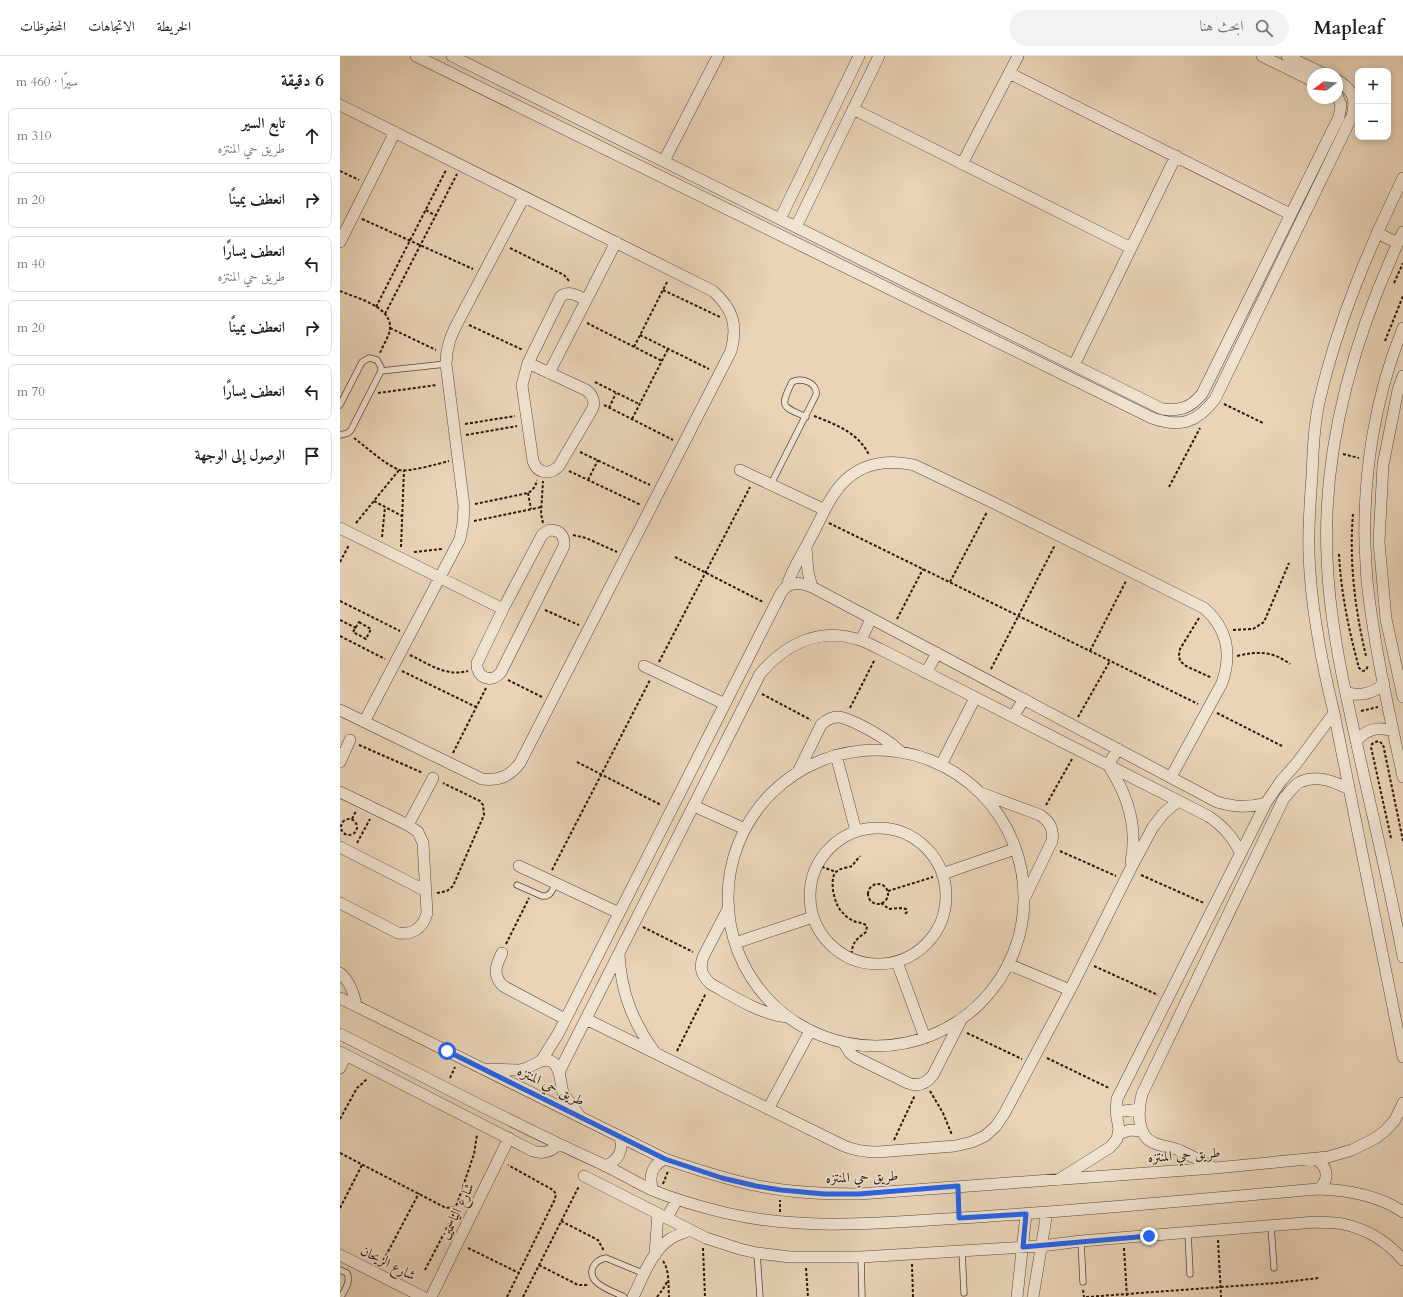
<!DOCTYPE html>
<html lang="ar">
<meta charset="utf-8">
<style>
:root{--surface:#fff;--page:#f2f2f2;--text:#222;--muted:#767676;--line:#e0e0e0}
body{margin:0;font-family:Cardo,Amiri,serif;background:var(--page);color:var(--text);direction:rtl}
.controls{position:absolute;right:12px;top:12px;display:grid;overflow:hidden;border-radius:8px;box-shadow:0 2px 6px #0003}
.controls button{width:36px;height:36px;display:grid;place-items:center;padding:0;border:0;border-bottom:1px solid var(--line);background:var(--surface);color:var(--text);font:20px sans-serif}
.compass{position:absolute;left:967px;top:12px;width:36px;height:36px;border-radius:50%;background:var(--surface);box-shadow:0 2px 6px #0003;rotate:254deg}
.stop{position:absolute;width:12px;height:12px;margin:-9px;border:3px solid #2563eb;border-radius:50%;background:#fff}
.stop.end{background:#2563eb;border-color:#fff;box-shadow:0 1px 4px #0008}
.list{margin:0;padding:0;list-style:none}
h2{display:flex;justify-content:space-between;align-items:center;height:52px;margin:0;padding:0 16px;font-size:17px}
h2 small{font-size:13px;font-weight:400;color:var(--muted)}
.list li{display:grid;grid-template-columns:26px 1fr auto;gap:12px;align-items:center;box-sizing:border-box;height:56px;margin:0 8px 8px;padding:0 8px;border:1px solid var(--line);border-radius:8px}
.list b{display:block;font-size:15px;white-space:nowrap}
.list p{margin:0;font-size:13px;white-space:nowrap;color:var(--muted)}
.list em{font-size:13px;font-style:normal;color:var(--muted)}
.icon{flex:none;width:22px;height:22px;fill:none;stroke:currentColor;stroke-width:2;stroke-linecap:round;stroke-linejoin:round}
.map{position:relative;flex:none;width:1063px;height:1241px;overflow:hidden;direction:ltr}
header{display:flex;align-items:center;gap:24px;box-sizing:border-box;height:56px;padding:0 20px;background:var(--surface);border-bottom:1px solid var(--line)}
header strong{font-size:19px}
nav{display:flex;gap:22px;margin-inline-start:auto;font-size:14px}
.search{width:280px;height:36px;background:var(--page);display:flex;align-items:center;gap:10px;box-sizing:border-box;padding:0 14px;border-radius:22px;color:var(--muted);font-size:15px}
main{display:flex}
aside{flex:1;background:var(--surface)}
.map>svg:first-child{display:block}
.lines{fill:none;stroke-linecap:round;stroke-linejoin:round}
.service-casing{stroke:#594638;stroke-width:7}
.minor-casing{stroke:#594638;stroke-width:12}
.path{stroke:#29170e;stroke-width:2;stroke-dasharray:3 2;stroke-linecap:butt}
.service{stroke:#f1e3d1;stroke-width:5.5}
.minor{stroke:#f1e3d1;stroke-width:11}
.route{stroke:#2563eb;stroke-width:5}
.labels{text-anchor:middle;dominant-baseline:central;stroke-width:3.5;stroke-linejoin:round;paint-order:stroke}
.street-label{font-size:14px;fill:#29170e;stroke:#f1e3d1}
</style>
<header>
<strong>Mapleaf</strong>
<div class="search"><svg class="icon" aria-label="search" viewBox="0 0 24 24"><circle cx="10" cy="10" r="6"/><path d="M15 15l6 6"/></svg>ابحث هنا</div>
<nav><a>الخريطة</a><a>الاتجاهات</a><a>المحفوظات</a></nav>
</header>
<main>
<div class="map">
<svg width="1063" height="1241" viewBox="0 0 1063 1241">
<rect width="100%" height="100%" fill="#e9d4b8"/>
<filter id="stains"><feTurbulence type="fractalNoise" baseFrequency=".005" numOctaves="4"/><feColorMatrix values="0 0 0 0 .2 0 0 0 0 .09 0 0 0 0 .02 0 0 0 .5 -.17"/></filter>
<radialGradient id="worn" r=".72"><stop offset=".6" stop-color="#630" stop-opacity="0"/><stop offset="1" stop-color="#630" stop-opacity=".3"/></radialGradient>
<g class="lines">
<defs>
<path id="service" d="M41,315L106,308
M0,349L22,306L29,302L37,304L41,311V315L11,374L8,377L0,379
M431,428L476,339C478,327 462,321 452,326C440,351 441,350 466,361
M177,829L202,840C211,841 212,834 216,827
M931,1170L934,1212
M848,1177L850,1218
M741,1185L743,1226
M622,1194L624,1237
M417,1197L420,1241
M521,1201L522,1241
M0,1214L7,1217C11,1226 5,1233 1,1241
M284,1241C273,1235 246,1228 253,1211C256,1205 260,1203 266,1202L305,1218"/>
<path id="minor" d="M76,0L812,362C840,372 857,367 875,343L1012,60C1017,43 1012,33 997,24
M112,0L822,353C841,355 850,352 862,338L999,61L1001,49L997,39
M922,0L973,25
M947,0L984,18
M669,17L950,158
M0,49L373,235C393,253 398,269 391,295L180,707C170,720 159,725 142,723L0,654
M513,53L791,192
M324,105L378,0
M622,108L678,0
M1063,122C1029,192 998,265 980,342C974,368 973,394 972,420C970,446 968,472 969,499C971,553 981,604 994,657L1063,1001
M440,163L519,0
M456,171L539,0
M1063,176C1015,278 982,388 987,501C989,560 1001,617 1014,675C1030,750 1049,825 1063,901
M1037,177L1058,187
M0,186L55,76
M1063,272C1035,340 1023,417 1025,491C1026,502 1026,513 1027,524C1034,591 1049,656 1063,721
M188,307L182,329L193,405C197,417 209,420 219,410L253,352C255,344 253,339 246,334L188,307L221,240C230,234 238,240 246,244
M734,309L836,100
M209,317L276,186
M1063,320L1058,334L1043,409L1039,486L1046,563L1063,641
M400,414L485,454
M0,472L163,553
M210,474C220,474 225,480 224,490L161,616C152,628 136,622 137,607L163,553L202,479L206,476Z
M466,492L468,516L472,531
M447,530C452,512 463,498 471,481C479,467 485,451 494,438C513,409 542,402 574,409L652,446L864,552C888,573 892,598 882,627L831,721
M521,584L531,563
M304,610L385,648
M586,617L597,597
M1006,637C1021,640 1032,638 1044,628
M673,661L684,643
M24,666L120,483L123,467L124,450L106,308C106,291 111,279 119,264L184,141
M1016,685C1027,673 1038,670 1053,675
M778,693L768,709C788,739 798,771 791,806
M388 842a148 148 0 1 1 296 0a148 148 0 1 1-296 0Z
M496,699L516,775
M0,706L10,684
M601,709L635,642
M458,716L481,669C486,664 491,661 498,661C504,661 510,665 516,667C533,675 547,683 561,696
M0,736L68,769L78,776L83,787L87,857C83,872 73,879 58,877L0,847
M641,737L700,759C710,766 714,773 712,785L684,843
M354,750L405,773
M68,769L93,722
M470 840a68 68 0 1 1 136 0a68 68 0 1 1-136 0Z
M0,791L86,835
M179,810L279,857
M602,818L675,793
M389,851L363,901C359,913 362,920 371,928C396,942 420,958 448,961
M395,887L473,861
M162,897C156,909 152,919 163,930L225,963
M279,898C281,935 292,965 314,995
M557,906L585,982
M668,908L730,934
M0,917C10,926 14,936 16,950
M0,942L325,1103C355,1113 384,1123 414,1129C448,1137 484,1138 519,1138L875,1112L988,1101L1012,1094L1034,1083L1045,1075L1055,1064L1063,1047
M246,963L504,1090C516,1095 526,1096 538,1096L615,1090L632,1086L645,1080L656,1070L664,1058L730,934L790,814L813,771L824,757L838,745
M0,978C87,1022 173,1068 262,1108C279,1116 295,1126 312,1134C336,1144 361,1151 386,1157C463,1175 543,1167 621,1162C740,1155 860,1143 979,1133C1008,1134 1038,1139 1063,1156
M503,986L510,997L515,1001L568,1027C578,1031 586,1028 593,1019L621,964
M0,996L193,1095C203,1098 210,1097 217,1089
M201,1005L218,978L441,537C449,525 460,526 472,531L877,746C894,751 908,752 926,747
M0,1012L6,999
M146,1013L180,1014L187,1012L201,1005L206,1004L211,1005L215,1008L219,1016L223,1037L239,1059
M219,1016L420,618C446,587 480,571 520,584C527,586 533,590 540,593L868,760C883,770 892,780 900,796
M428,1053L470,975
M776,1056L799,1053
M778,1078L790,1074L802,1075
M975,1103C988,1110 990,1123 979,1133
M265,1110C278,1105 284,1094 280,1080
M874,1112C863,1106 852,1100 841,1095C833,1091 823,1091 814,1087C796,1080 798,1053 802,1038L944,742C949,737 954,729 960,726C977,718 995,726 1009,733
M244,1120L366,1182L400,1193L417,1197L450,1201H521L701,1190L741,1185L975,1166C984,1167 994,1166 1003,1168C1026,1173 1047,1185 1063,1204
M718,1124L769,1092L773,1088L777,1083L779,1073L776,1056L777,1043L780,1037L926,747L941,725L956,708L994,657
M313,1134C308,1120 312,1109 325,1103
M327,1162L337,1143
M0,1199L83,1241
M315,1199L318,1158
M91,1241L169,1082
M293,1241C303,1221 311,1196 330,1183C336,1179 344,1177 350,1174
M677,1241L686,1158
M693,1241L707,1156"/>
</defs>
<!-- service casing -->
<use href="#service" class="service-casing"/>
<!-- minor casing -->
<use href="#minor" class="minor-casing"/>
<!-- path -->
<path class="path" d="M0,115L19,124
M86,154L96,160
M22,163L133,213
M170,192L224,219L230,226
M1054,227L1063,207
M323,234L380,261
M0,235C16,242 52,250 50,273C49,281 43,289 40,297
M36,251L106,114
M45,258L117,118
M247,267L322,305
M129,269L183,294
M50,272L96,294
M300,279L369,313
M1045,285L1063,240
M294,291L328,224
M255,326L299,348
M38,337L97,329
M884,348L923,367
M264,349L333,384
M269,352L276,337
M474,360C495,368 519,377 529,399
M292,363L328,293
M125,368L175,360
M126,379L177,370
M14,382C25,390 48,411 60,414C69,416 98,408 109,405
M240,396L310,429
M1003,398L1019,402
M229,415L301,449
M248,424L258,404
M829,431L860,372
M188,437L191,453
M34,445L62,460
M135,448L188,437C193,434 196,430 197,424
M1013,458C1009,505 1015,554 1026,600
M134,465L202,451
M16,467L59,414
M203,467L201,458L203,425
M489,467L858,648
M233,479L246,482L277,496
M42,481L45,451
M61,491L64,414
M74,496L102,493
M999,498C1001,537 1009,575 1019,612L1023,615L1026,614L1028,610
M335,501L423,546
M0,506L9,489
M610,526L647,456
M0,545L60,575
M205,554L239,569
M859,562L840,593L839,599L840,605L846,610L872,622
M557,563L583,513
M0,564L16,572
M19,566L31,573L26,583L13,576Z
M893,574L913,573L924,566L949,507
M0,580L45,603
M750,595L786,525
M70,599C89,608 106,621 128,615
M897,600C919,595 932,595 950,608
M319,606L410,431
M651,613L715,489
M62,615L136,651
M168,624L202,641
M422,638L471,664
M510,652L535,603
M1021,655L1038,651
M877,657L942,690
M738,661L770,605
M19,689L83,717
M113,697L146,632
M237,706L321,749
M706,749L732,703
M1 771a8 8 0 1 1 16 0a8 8 0 1 1-16 0Z
M12,763L16,755
M1051,782L1031,691L1032,688L1038,685L1043,688L1063,785
M17,787L30,763
M720,795L776,820
M477,809L496,816
M212,814L310,624
M801,819L864,847
M528 838a10 10 0 1 1 20 0a10 10 0 1 1-20 0Z
M548,835L593,821
M97,837L107,835L113,830L144,759L143,749L140,745L103,727
M541,847L549,853L561,852L566,853L567,856L564,859
M303,871L353,896
M166,888L189,842
M511,903C512,887 514,885 526,876L527,870C524,867 520,867 516,866C511,864 506,861 503,857C495,851 489,826 495,817C499,812 507,812 512,810L520,800
M754,910L818,939
M627,977L682,1003
M337,995L366,937
M707,1002L769,1032
M110,1022L115,1011
M590,1035L603,1057L612,1079
M0,1063L17,1032L27,1023
M554,1084L575,1039
M0,1097L106,1152L114,1151L117,1148L134,1098L137,1079
M323,1128L328,1115
M618,1142V1151
M0,1152L22,1109
M440,1156V1144
M221,1165L258,1184L264,1195
M878,1184L881,1241
M128,1192L179,1217
M363,1192L365,1241
M784,1192L787,1241
M323,1205C330,1215 328,1230 329,1241
M572,1208L573,1241
M41,1209L79,1137
M199,1209L238,1229H249
M466,1212L468,1241
M85,1214L113,1160L114,1151
M743,1234L744,1241
M167,1241L215,1143L216,1138L213,1134L168,1109
M183,1241L239,1130
M317,1241L323,1233L327,1226
M746,1241L936,1227L979,1222"/>
<!-- service -->
<use href="#service" class="service"/>
<!-- minor -->
<use href="#minor" class="minor"/>
</g>
<g class="lines">
<!-- route -->
<path class="route" d="M107,995L325,1103L382,1122L416,1130L441,1134L484,1138H519L618,1130L619,1162L686,1158L683,1191L809,1180"/>
</g>
<g class="labels">
<!-- street labels -->
<g class="street-label">
<text transform="translate(211 1030) rotate(26)">طريق حي المنتزه</text>
<text transform="translate(844 1099) rotate(-4)">طريق حي المنتزه</text>
<text transform="translate(522 1121) rotate(-2)">طريق حي المنتزه</text>
<text transform="translate(117 1155) rotate(-64)">شارع الياسمين</text>
<text transform="translate(48 1207) rotate(27)">شارع الريحان</text>
</g>
</g>
<rect width="100%" height="100%" filter="url(#stains)"/>
<rect width="100%" height="100%" fill="url(#worn)"/>
</svg>
<div class="controls">
<button>+</button>
<button>−</button>
</div>
<svg class="compass" viewBox="-18 -18 36 36"><path d="M0-13l5 13h-10z" fill="#e53935"/><path d="M0 13l5-13h-10z" fill="#767676"/></svg>
<div class="stop" style="left:107px;top:995px"></div>
<div class="stop end" style="left:809px;top:1180px"></div>
</div>
<aside>
<h2>6 دقيقة<small>سيرًا · 460 m</small></h2>
<ul class="list">
<li><svg class="icon" aria-label="ahead" viewBox="0 0 24 24"><path d="M12 20V5M6 11l6-6 6 6"/></svg><div><b>تابع السير</b><p>طريق حي المنتزه</p></div><em>310 m</em></li>
<li><svg class="icon" aria-label="right" viewBox="0 0 24 24"><path d="M7 20v-9h11M14 6l5 5-5 5"/></svg><div><b>انعطف يمينًا</b></div><em>20 m</em></li>
<li><svg class="icon" aria-label="left" viewBox="0 0 24 24"><path d="M17 20v-9H6M10 6l-5 5 5 5"/></svg><div><b>انعطف يسارًا</b><p>طريق حي المنتزه</p></div><em>40 m</em></li>
<li><svg class="icon" aria-label="right" viewBox="0 0 24 24"><path d="M7 20v-9h11M14 6l5 5-5 5"/></svg><div><b>انعطف يمينًا</b></div><em>20 m</em></li>
<li><svg class="icon" aria-label="left" viewBox="0 0 24 24"><path d="M17 20v-9H6M10 6l-5 5 5 5"/></svg><div><b>انعطف يسارًا</b></div><em>70 m</em></li>
<li><svg class="icon" aria-label="arrive" viewBox="0 0 24 24"><path d="M6 21V4h12l-3 4 3 4H6"/></svg><div><b>الوصول إلى الوجهة</b></div></li>
</ul>
</aside>
</main>
